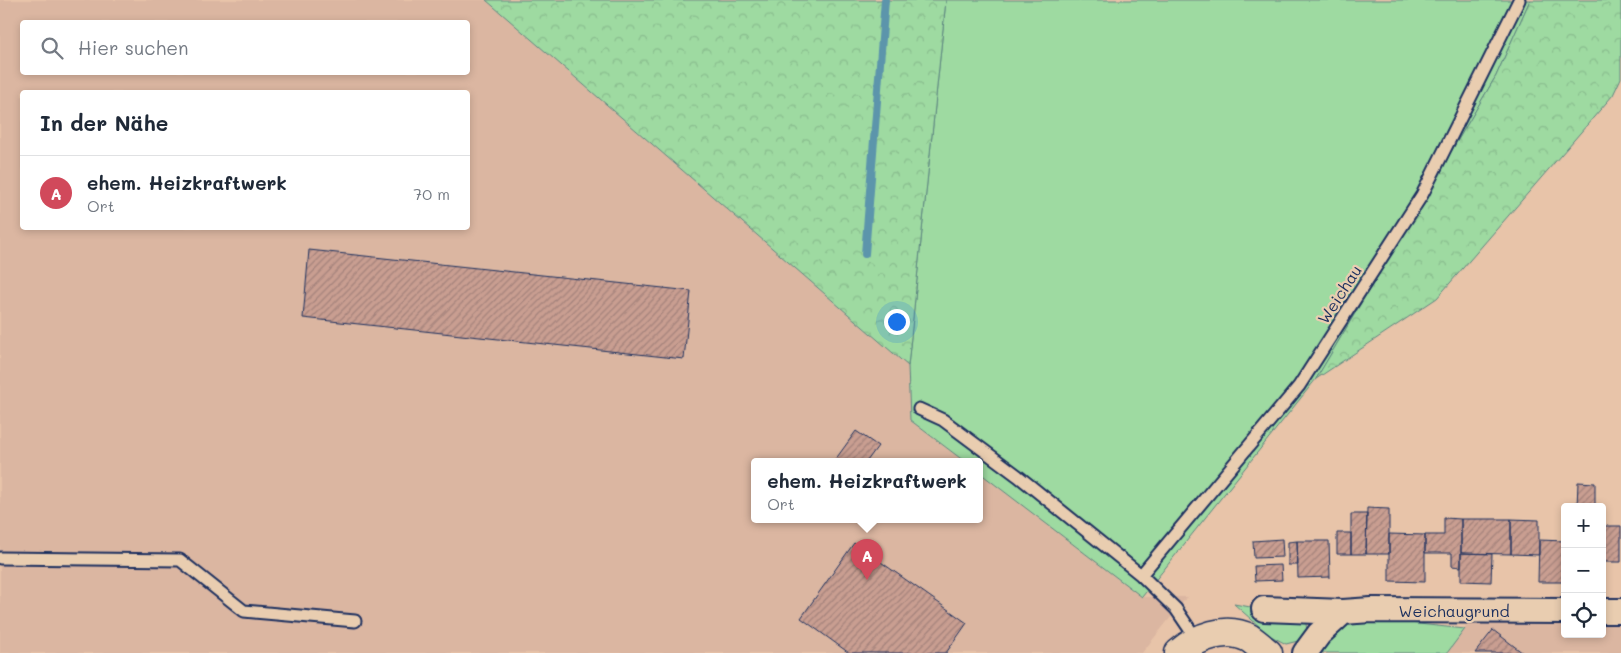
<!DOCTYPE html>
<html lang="de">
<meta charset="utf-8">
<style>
:root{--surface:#fff;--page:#f2f2f3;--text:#1f2937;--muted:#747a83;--line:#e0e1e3;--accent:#d1495b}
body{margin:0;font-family:Mali,sans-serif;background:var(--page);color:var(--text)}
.controls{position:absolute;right:15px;bottom:15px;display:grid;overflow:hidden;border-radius:5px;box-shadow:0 2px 8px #0003}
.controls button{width:45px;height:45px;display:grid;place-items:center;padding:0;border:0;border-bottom:1px solid var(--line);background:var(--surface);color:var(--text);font:25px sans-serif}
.you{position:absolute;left:896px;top:321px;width:18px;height:18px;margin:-12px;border:4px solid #fff;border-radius:50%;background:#1a73e8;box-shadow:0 0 0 8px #1a73e833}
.badge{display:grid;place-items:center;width:32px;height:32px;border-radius:50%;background:var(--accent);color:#fff;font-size:16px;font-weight:700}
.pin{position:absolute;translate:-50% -41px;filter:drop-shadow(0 1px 2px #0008)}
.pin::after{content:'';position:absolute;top:26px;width:18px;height:15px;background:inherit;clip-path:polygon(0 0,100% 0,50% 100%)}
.popup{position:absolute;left:751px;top:458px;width:232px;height:65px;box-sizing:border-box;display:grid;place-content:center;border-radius:5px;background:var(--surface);filter:drop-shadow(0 1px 4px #0005);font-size:16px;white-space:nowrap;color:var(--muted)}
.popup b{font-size:19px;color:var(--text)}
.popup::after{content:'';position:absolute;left:50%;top:100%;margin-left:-10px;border:10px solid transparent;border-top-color:var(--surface)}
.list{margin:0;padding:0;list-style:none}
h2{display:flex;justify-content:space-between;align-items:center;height:65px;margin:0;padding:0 20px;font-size:21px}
h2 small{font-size:16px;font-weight:400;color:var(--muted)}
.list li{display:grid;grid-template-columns:32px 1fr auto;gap:15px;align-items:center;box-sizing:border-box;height:75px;padding:0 20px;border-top:1px solid var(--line)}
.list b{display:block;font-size:19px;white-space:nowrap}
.list p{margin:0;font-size:16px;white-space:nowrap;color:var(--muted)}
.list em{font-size:16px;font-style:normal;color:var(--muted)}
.icon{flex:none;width:28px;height:28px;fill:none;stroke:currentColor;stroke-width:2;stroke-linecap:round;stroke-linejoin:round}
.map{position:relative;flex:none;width:1621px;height:653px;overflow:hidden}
.search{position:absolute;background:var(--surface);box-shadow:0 2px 8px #0003;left:20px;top:20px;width:450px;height:55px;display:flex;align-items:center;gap:12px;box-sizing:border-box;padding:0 18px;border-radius:5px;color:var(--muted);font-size:19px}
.panel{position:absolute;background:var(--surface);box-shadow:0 2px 8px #0003;left:20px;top:90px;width:450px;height:140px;border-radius:5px}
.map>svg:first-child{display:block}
.built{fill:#dbb6a1;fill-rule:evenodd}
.green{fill:#9edaa1;stroke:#5c8480}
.forest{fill:url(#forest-crowns);stroke:#5c8480}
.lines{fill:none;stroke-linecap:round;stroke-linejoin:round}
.stream{stroke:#5c95ab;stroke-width:8}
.building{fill:url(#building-hatch);stroke:#1b2f5e}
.service-casing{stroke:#1b2f5e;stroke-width:15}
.minor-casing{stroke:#1b2f5e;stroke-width:28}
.tertiary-casing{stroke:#1b2f5e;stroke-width:31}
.service{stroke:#e9cdb0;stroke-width:11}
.minor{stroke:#e9cdb0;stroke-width:24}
.tertiary{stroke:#e9cdb0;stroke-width:28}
.labels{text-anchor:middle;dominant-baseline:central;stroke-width:4.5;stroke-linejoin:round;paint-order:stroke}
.street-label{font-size:16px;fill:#1b2f5e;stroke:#e9cdb0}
</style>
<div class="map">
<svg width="1621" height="653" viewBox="0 0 1621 653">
<defs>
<pattern id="forest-crowns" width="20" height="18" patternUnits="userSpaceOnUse" patternTransform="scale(1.25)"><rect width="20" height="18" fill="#9edaa1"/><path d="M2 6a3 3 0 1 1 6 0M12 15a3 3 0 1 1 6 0" fill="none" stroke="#88bb8d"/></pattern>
<pattern id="building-hatch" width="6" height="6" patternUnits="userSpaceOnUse" patternTransform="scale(1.25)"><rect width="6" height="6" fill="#c99e91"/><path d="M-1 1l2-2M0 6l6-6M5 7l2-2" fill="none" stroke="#a2817a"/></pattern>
</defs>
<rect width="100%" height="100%" fill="#e8c4a9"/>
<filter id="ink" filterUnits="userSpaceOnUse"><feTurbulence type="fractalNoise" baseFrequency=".02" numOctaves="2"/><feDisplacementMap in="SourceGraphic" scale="10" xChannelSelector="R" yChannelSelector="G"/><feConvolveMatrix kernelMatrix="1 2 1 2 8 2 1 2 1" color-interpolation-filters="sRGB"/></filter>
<g filter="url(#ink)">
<!-- built -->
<path class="built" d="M0,0H486L908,366L910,420L964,461H754V519H980V473L1142,597H1187L1142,653H0ZM22,22H468V72H22ZM22,92H468V228H22Z
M1471,620L1565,622V634H1602V623H1621V653H1447Z"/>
<!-- green -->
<path class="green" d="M946,0H1530L1496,76L1316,379L1142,597L980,473V461H964L910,420L908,366Z
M1234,604L1305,617L1307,631L1298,641L1286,644L1269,635Z
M1372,619L1465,629L1447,653H1322L1333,632L1347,621Z"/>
<!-- forest -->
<path class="forest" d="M486,0H946L908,366Z
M1530,0H1621V78L1613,95L1437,298L1316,379L1496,76Z"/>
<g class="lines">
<!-- stream -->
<path class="stream" d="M865,254L885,0"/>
</g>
<!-- building -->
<path class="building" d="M309,250L691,291L684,359L303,318Z
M856,431L878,446L867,461H837L835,460Z
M1578,482L1595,483V507H1577Z
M1367,508L1389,509V554H1366Z
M1351,514H1367L1366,554H1351Z
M1444,518L1461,519V567L1452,566V553H1425V535H1444Z
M1461,519H1511V554L1461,553Z
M1511,519L1539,520V555L1511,554Z
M1602,526H1621V562H1602Z
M1337,533H1351V554H1337Z
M1389,534L1425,535V582L1389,581Z
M1282,539L1283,557L1254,558L1253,541Z
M1539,540L1565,541V582H1538Z
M1297,541L1298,565H1288V542Z
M1297,541H1329L1330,577L1298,578Z
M854,543L967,623L946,653H849L801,618Z
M1461,553L1492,554L1491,582L1461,581Z
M1281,565L1282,580L1255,581L1254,566Z
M1493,630L1523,653H1475Z"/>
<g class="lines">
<defs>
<path id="service" d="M919,409L943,420L1018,476L1141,575L1176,609L1197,640
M0,558L180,560L244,611L355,621
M1141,575L1299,386L1422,195L1519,0"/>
<path id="minor" d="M1264,609L1343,612L1371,610L1565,611
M1602,611H1621
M1305,653L1319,634L1343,612"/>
<path id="tertiary" d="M1179,653C1197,637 1226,626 1249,638C1255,642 1262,648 1268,653"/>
</defs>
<!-- service casing -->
<use href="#service" class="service-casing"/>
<!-- minor casing -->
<use href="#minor" class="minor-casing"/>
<!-- tertiary casing -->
<use href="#tertiary" class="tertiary-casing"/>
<!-- service -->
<use href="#service" class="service"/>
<!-- minor -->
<use href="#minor" class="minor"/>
<!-- tertiary -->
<use href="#tertiary" class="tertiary"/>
</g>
</g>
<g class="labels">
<!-- street labels -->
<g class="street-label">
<text transform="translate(1339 294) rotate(-57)">Weichau</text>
<text x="1454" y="610">Weichaugrund</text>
</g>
</g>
</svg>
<div class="controls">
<button>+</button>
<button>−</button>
<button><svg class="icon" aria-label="locate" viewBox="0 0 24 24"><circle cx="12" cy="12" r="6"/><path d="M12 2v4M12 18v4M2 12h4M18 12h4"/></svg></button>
</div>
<div class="you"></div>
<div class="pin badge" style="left:867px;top:580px">A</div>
<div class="popup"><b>ehem. Heizkraftwerk</b>Ort</div>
<div class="search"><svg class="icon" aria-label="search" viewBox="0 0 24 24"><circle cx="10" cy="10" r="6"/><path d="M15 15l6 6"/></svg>Hier suchen</div>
<section class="panel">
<h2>In der Nähe<small></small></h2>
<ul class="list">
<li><span class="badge">A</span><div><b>ehem. Heizkraftwerk</b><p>Ort</p></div><em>70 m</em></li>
</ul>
</section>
</div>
